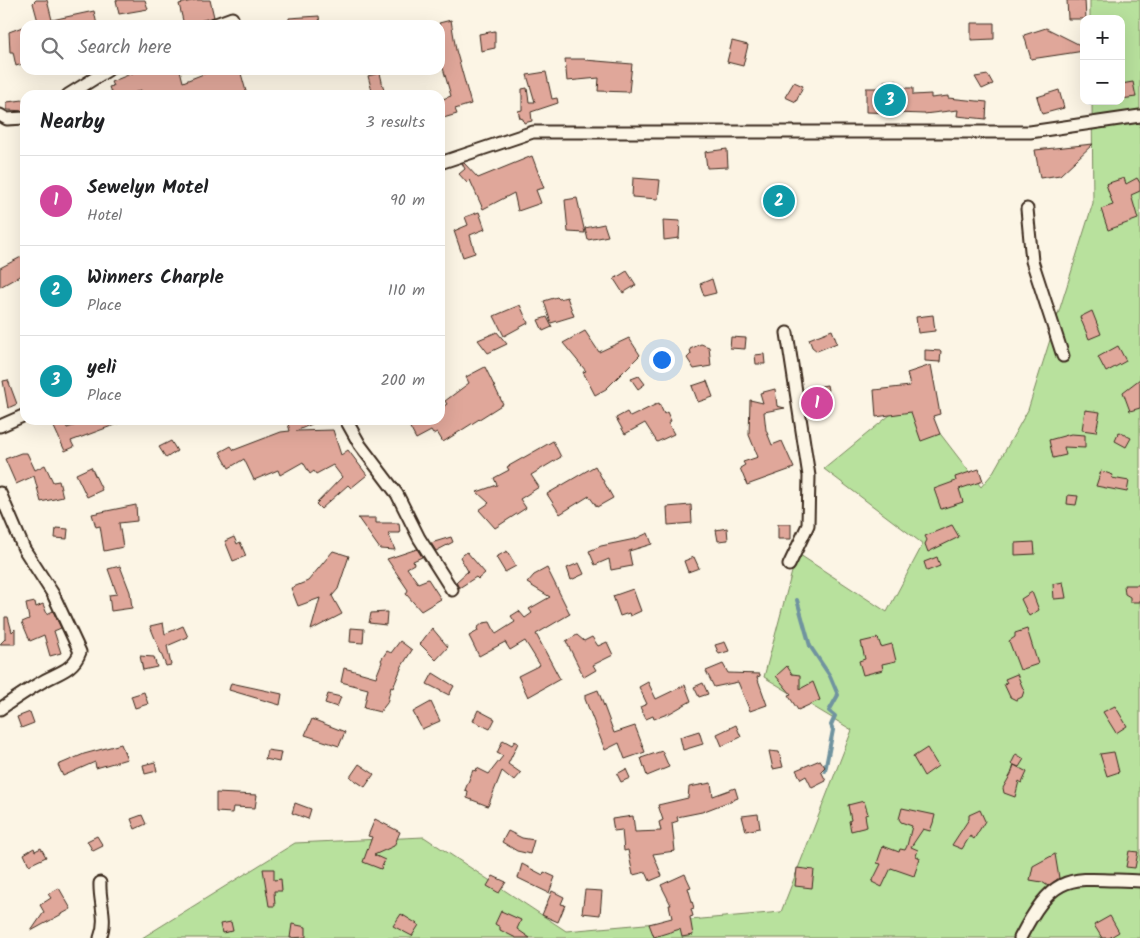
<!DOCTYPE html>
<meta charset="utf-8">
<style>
:root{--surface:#fff;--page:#f2f2f2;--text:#202124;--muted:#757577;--line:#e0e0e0;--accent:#ea580c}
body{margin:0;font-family:Kalam,sans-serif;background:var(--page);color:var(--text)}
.controls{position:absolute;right:15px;top:15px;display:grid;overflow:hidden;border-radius:10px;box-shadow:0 5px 20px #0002}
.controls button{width:45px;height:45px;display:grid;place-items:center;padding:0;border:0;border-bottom:1px solid var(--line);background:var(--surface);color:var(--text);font:25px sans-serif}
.you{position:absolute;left:661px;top:359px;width:18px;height:18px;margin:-12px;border:4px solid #fff;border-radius:50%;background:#1a73e8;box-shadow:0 0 0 8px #1a73e833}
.badge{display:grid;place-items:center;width:32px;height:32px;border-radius:50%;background:var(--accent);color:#fff;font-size:16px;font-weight:700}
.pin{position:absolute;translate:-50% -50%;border:2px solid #fff;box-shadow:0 1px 5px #0006}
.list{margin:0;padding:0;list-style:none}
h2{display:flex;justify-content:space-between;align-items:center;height:65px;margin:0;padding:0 20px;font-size:21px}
h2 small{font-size:16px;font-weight:400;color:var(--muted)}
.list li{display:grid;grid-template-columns:32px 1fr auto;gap:15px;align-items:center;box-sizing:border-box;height:90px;padding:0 20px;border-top:1px solid var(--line)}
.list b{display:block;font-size:19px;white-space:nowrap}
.list p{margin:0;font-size:16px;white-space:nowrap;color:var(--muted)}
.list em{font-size:16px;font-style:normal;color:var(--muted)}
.icon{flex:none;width:28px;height:28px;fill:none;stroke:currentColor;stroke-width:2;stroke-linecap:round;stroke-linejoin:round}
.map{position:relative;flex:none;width:1140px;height:938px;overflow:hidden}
.search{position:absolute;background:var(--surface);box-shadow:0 5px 20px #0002;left:20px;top:20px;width:425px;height:55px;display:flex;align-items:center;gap:12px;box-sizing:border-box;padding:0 18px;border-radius:15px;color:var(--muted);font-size:19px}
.panel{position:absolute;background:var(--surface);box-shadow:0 5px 20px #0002;left:20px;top:90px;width:425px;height:335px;border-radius:15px}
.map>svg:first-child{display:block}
.green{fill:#b8e19d;stroke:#7a865e}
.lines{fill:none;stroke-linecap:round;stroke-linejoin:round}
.stream{stroke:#70939f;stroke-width:4}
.building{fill:#e0a79a;stroke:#3b2a1e}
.street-casing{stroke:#3b2a1e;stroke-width:15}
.street{stroke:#fcf5e5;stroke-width:11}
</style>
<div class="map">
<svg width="1140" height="938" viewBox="0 0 1140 938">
<rect width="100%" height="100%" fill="#fcf5e5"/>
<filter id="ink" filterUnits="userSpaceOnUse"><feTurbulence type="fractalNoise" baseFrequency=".02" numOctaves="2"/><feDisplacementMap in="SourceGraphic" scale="10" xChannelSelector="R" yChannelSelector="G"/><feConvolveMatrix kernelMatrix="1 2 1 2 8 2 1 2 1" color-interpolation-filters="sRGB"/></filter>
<g filter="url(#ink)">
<!-- green -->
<path class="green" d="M1090,0H1140V938H142L295,843L424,837L566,931L781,912L852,730L764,677L797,553L887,612L923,544L824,469L912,397L981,487L992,474L1028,410L1093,203L1092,101H1121V19H1090Z"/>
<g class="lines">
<!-- stream -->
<path class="stream" d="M797,600L810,646L830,676L838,695L829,711L835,716L831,725L833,730L825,771"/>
</g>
<!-- building -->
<path class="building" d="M36,0H47L52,20L94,11L97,25H39L33,3Z
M116,0H145L148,9L119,14Z
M196,0H210L214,17L184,25L179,4Z
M1067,0H1085L1086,19H1068Z
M319,16L320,25H289V18Z
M451,20L456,50L471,104L455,109L457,114L440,119V100L451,96L443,68L440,50V38L443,37L439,23Z
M971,23H994V39L971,40Z
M25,26V63L16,66L13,52H10L9,32Z
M1046,28L1084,47V51L1031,59L1024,35Z
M495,31V48L481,51L479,34Z
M732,41L748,45L743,66L727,62Z
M565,59H585V60L632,64L629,92L598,91L599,78L567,81Z
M132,70H180L183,82L206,73L240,70L247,95H190V90L176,95H144L141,90L128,95H112L109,87L113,86L111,82L133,73Z
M546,72L552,99L557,98L558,103L531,112L532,121L524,123L523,119L520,118L518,111L522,110V89L527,88L529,102H535L527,75Z
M380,73L385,95H373L368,76Z
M988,75L993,84L982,89L975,77Z
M884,81H897V88H913V95L931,94V98L948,96V98L987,102L986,119L957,116L958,110L924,114L866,112V88H884Z
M794,82L803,86L796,102L785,97Z
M1133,82L1136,97L1121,99V84Z
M1059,90L1064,108L1042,114L1037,97Z
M23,100L25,111L7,110V102Z
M1093,144L1060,175L1040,178L1035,150Z
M727,149L728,167L707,168L705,152Z
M532,156L544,188L536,190L541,203L518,211L514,193L483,209L470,180L467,183L459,174L465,169L462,163H464L478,178Z
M633,178L660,180L658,199L632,197Z
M1124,178L1126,184L1137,178L1140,183V191L1131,195L1138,219L1108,230L1101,209L1113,205L1106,184Z
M774,191H784L785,207L776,208Z
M577,198L585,233L568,232L565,200Z
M479,212L485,229L470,235L475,253L463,257L454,231L468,225L465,217Z
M663,220L680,221L679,238L664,240Z
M604,224L608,236L588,240L585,228Z
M25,255V273L0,287V268Z
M627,271L636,285L623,293L614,279Z
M712,279L716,293L704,296L700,284Z
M557,297L559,299L567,297L574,316L551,323L544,301Z
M520,305L528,323L504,336L494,316Z
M1092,311L1101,334L1089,339L1080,317Z
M933,315L935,331L918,333L916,317Z
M547,317L552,327L543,331L538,320Z
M832,330L837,343L817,351L812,347L809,339Z
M585,331L599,352L629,338L640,355L606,389L595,395L583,372L586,371L563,343Z
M497,332L507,344L488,353L478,340Z
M731,337L746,338L745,349L730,348Z
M701,344L709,347L711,366L694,369L687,358L691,354L690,349Z
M1118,346L1126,361L1106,372L1098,357Z
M925,350L941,351L940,362L925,361Z
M764,354L765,364H756L755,355Z
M931,365L940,414L933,416L940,434L921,441L911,412L876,417L874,390L910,386L907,373Z
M485,367L503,404L443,442L437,432L433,434L431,431L416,439L406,420H440V409L447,404L445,401L469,383L466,377Z
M639,376L645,384L638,389L631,379Z
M1140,379V408L1130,411L1123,392Z
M8,380L17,404L8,408L3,381Z
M707,381L713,397L698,402L692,386Z
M827,385L831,406L814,408L810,388Z
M775,389L777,406L785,408L764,412L766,430L772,445L782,441L794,468L747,485L740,468L745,465L743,462L758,457L749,435L750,400L763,403L760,393Z
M659,403L664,414L667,412L671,421L668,423L674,434L657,442L645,423L625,434L616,418L627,412L630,417Z
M1085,410L1100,412L1096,432L1082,430Z
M54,420H65L67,428L86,422L85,420L125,421L71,441L74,447L65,451L53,425L55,424Z
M297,420H321L296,431L333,430L341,455L348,450L367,475L351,488L348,485L321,509L316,504L342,477L333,465L316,474L314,471L310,474L303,462L280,475L278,470L254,480L244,459L229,468L220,452L231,446L234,450L281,432L290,431L288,424Z
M1119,432L1131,438L1126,447L1115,441Z
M1071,434L1085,435V448L1064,447L1066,455L1053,458L1049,440Z
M171,441L177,451L166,458L159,447Z
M553,441L561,457L531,475L539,487L520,499L526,508L495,528L479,510L489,503L477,492L497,485L494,478L509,470L507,467Z
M21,453H27L35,470L45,465L53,482L59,481L63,497L41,502L34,476L16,484L5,459Z
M595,466L613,498L597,507L589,496L560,514L547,494Z
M91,467L102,490L87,497L76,474Z
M979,469L983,481L959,489L963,502L941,509L934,489L956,481L955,477Z
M1101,471L1113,475L1112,478L1129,481L1127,492L1096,486Z
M1068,495L1078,496L1076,505L1067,504Z
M136,505L137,521L119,523L123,547L104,551L100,526L96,527L92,514Z
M691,505L692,523L668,525L667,507Z
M358,518H376V523H399L400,533H388L395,550L380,549Z
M778,524H791V539H778Z
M952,525L959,537L928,552L925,544L927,540L925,536Z
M56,528L68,529L67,539L55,538Z
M727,528L728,540L718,541L716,530Z
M648,533L652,544L629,551L632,566L611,570L609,559L595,565L589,551L601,546L635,539Z
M234,537L237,544L240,542L246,556L233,561L225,541Z
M451,537L453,542L436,551L431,543Z
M1034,542L1035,554L1015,555V543Z
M417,549L422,557L413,561L414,564L407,568L418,583L428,579L441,599L421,611L406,594L408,590L387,559Z
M333,551L349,556L338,589L332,596L342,614L311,630L320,598L298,606L291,588L308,581Z
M507,551L516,566L505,572L496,557Z
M467,552L485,573L478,579L476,577L459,588L456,582L468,571L460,557Z
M694,557L699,568L688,572L684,561Z
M937,557L940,566L927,571L924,562Z
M579,563L584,574L571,580L567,568Z
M120,566L130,592L132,608L111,611L109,595L117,594L108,569Z
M547,568L570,614L536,634L560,679L528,697L518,676L540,665L525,641L510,650L505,642L479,656L469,636L478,631L477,628L483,623L490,622L496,634L515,622L511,616L519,611L525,618L532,613L529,609L550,597L527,583L534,575Z
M1063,582L1066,598L1054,599L1053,584Z
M1124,585H1140V602H1130V597L1125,594Z
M633,589L641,611L630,616L629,613L620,616L613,596Z
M1032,592L1039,610L1029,616L1021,599Z
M35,602L36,607L43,604L47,614L53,611L61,628L54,631L61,653L50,656L44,635L30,641L22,622L29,619L26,604Z
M387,612L386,625L369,623L371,613Z
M5,617H8L12,632L15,629V644H0L5,639Z
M163,623L165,634L183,626L188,637L167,646L171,665L166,666L150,626Z
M351,628L364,629L363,643L350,642Z
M432,628L448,647L436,660L420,644Z
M1027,629L1038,664L1020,670L1009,641L1015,637V633Z
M577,635L584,641L592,637L598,646L607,642L613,655L593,665L596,670L584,677L566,641Z
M878,638L881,647L892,644L896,661L882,664L883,670L863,675L859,661L865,659L861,642Z
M400,641L412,650L402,666L393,688L391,687L387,703L380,712L364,708L368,689L341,682L344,668L376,677L382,662L381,660L387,651L391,653Z
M725,642L729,651L719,654L715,645Z
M140,656L154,657L157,667L143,670Z
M723,664L728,673L760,674V676L757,677L767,705L750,711L738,682L714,687L706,671Z
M787,666L792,674L800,675V689L813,682L820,700L798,710L788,695L791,694L776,676Z
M433,673L454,686L449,695L427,684Z
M1017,674L1024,691L1022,697L1016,700L1010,697L1004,684L1007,683L1005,679Z
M648,682L656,699L685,685L691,701L670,713L654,719L653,716L646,719L640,707L647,704L639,687Z
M231,683L282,694L280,705L229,690Z
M703,683L708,694L699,697L694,687Z
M598,690L614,733L635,726L645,752L625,759L619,743L605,750L585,699V695Z
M144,692L148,704L135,708L131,696Z
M328,694L341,697L337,707L325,703Z
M431,702L440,721L422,729L413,712Z
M1115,706L1127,726L1116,733L1103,712Z
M478,710L495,719L490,729L473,721Z
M30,712L34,723L21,728L17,717Z
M312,719L345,732L339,746L305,735Z
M736,725L741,737L722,746L717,734Z
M699,731L703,744L683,750L680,737Z
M503,740L512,745L515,741L518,743L508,764L521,773L514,781L502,771L488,806L467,798L468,791L465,790L473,770L476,771L477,768L489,774L503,756L497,753Z
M121,744L127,759L96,768L95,762L63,776L58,765L84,754Z
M927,748L938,766L924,776L913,757Z
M267,750L281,752L279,762L265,759Z
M662,751L669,767L647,776L641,758Z
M769,751L779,752L783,767L773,769Z
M1114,752L1119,772L1107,776L1100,754Z
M1016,754L1024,759L1019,767L1014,765L1027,772L1022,783L1019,781L1015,797L1004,793L1003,788L1011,774L1014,765L1011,764Z
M820,760L825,767L821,771L826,781L812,788L806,776L801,779L796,770Z
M155,762L157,771L145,774L143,765Z
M359,764L374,774L365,787L350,777Z
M626,769L630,778L621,782L617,774Z
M711,783L713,796L735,788L738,798L702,812L677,817L678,821L672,823L675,851L653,854L662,876L650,881L646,872L633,875L628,850L624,851L622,830L614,831L612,819L633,816L635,832L661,831L659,822L663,820L658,805L688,798L689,787Z
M216,793L257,795L255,808L233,807L232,813L216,812Z
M864,801L868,814L865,815L867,827L851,831L849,821L851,820L848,805Z
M295,803L311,809L308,819L292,813Z
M902,808L935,815L933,823L930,831L923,829L911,847L918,850L916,856L920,858L914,876L891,868L882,887L872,882L881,864L877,863L883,846L899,852L900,849L905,850L907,846L912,826L901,822L899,819Z
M980,810L985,821L974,839L970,836L962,849L952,845L969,819V815Z
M758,814L760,828L746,831L742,816Z
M142,815L146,824L135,829L131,819Z
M375,819L400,832L394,846L374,855L385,860L381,869L363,862L372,837L368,836Z
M508,831L522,838L534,840L530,854L517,851L502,842Z
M97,836L103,846L93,851L87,841Z
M34,848L35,851L41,848L46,857L29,865L24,854Z
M1129,851L1138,852L1135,868L1126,867Z
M1055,854L1059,878L1048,886L1042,882L1030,880L1033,866Z
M522,864L543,875L544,872L555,877L549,893L518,878Z
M797,868L814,870L812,888L795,886Z
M263,869H274V880L281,879L282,891H274L275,906H269Z
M685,874L691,887L688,888L694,908L691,909L693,916L690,917L693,935L682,937L680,929L654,937L649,924L672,918L669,905H671L661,885Z
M493,876L506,882L499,893L487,886Z
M59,888L71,909L31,931L44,912L40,905L51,898L48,894Z
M585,890L602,891L600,915L582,913Z
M552,891L564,897L561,904L565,905L558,922L542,915Z
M501,911L521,920L517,929L530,938H516L500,930V927L495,924Z
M401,914L419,925L412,936L393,926Z
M1110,916L1119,932L1109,938H1102L1094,925Z
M231,922L233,931L222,933L220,924Z
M292,924L306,927V937L290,938Z"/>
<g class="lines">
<defs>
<path id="street" d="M213,25L232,18
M68,95L108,70
M0,115L7,119L25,118
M440,163L533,132H1030L1140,116
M1027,209L1032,261L1063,356
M787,333L809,476L808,525L789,565
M346,420L360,445L397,494L419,538L452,590
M0,426L25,415
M0,493L24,549L53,594L80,652C73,671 56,673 40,683C26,691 13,700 0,709
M100,883C99,902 108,919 100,938
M1020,938C1056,869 1069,879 1140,881"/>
</defs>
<!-- street casing -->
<use href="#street" class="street-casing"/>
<!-- street -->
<use href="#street" class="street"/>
</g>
</g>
</svg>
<div class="controls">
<button>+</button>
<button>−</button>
</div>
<div class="you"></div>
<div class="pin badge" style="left:817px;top:403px;background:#d1479c">1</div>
<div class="pin badge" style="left:779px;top:201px;background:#0f9aa8">2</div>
<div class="pin badge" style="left:890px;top:100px;background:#0f9aa8">3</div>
<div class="search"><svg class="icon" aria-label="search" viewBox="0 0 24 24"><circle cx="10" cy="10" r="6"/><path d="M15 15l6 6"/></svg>Search here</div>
<section class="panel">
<h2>Nearby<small>3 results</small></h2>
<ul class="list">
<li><span class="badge" style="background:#d1479c">1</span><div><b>Sewelyn Motel</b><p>Hotel</p></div><em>90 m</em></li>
<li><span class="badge" style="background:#0f9aa8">2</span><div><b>Winners Charple</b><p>Place</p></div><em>110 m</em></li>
<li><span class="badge" style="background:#0f9aa8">3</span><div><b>yeli</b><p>Place</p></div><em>200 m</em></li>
</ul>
</section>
</div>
